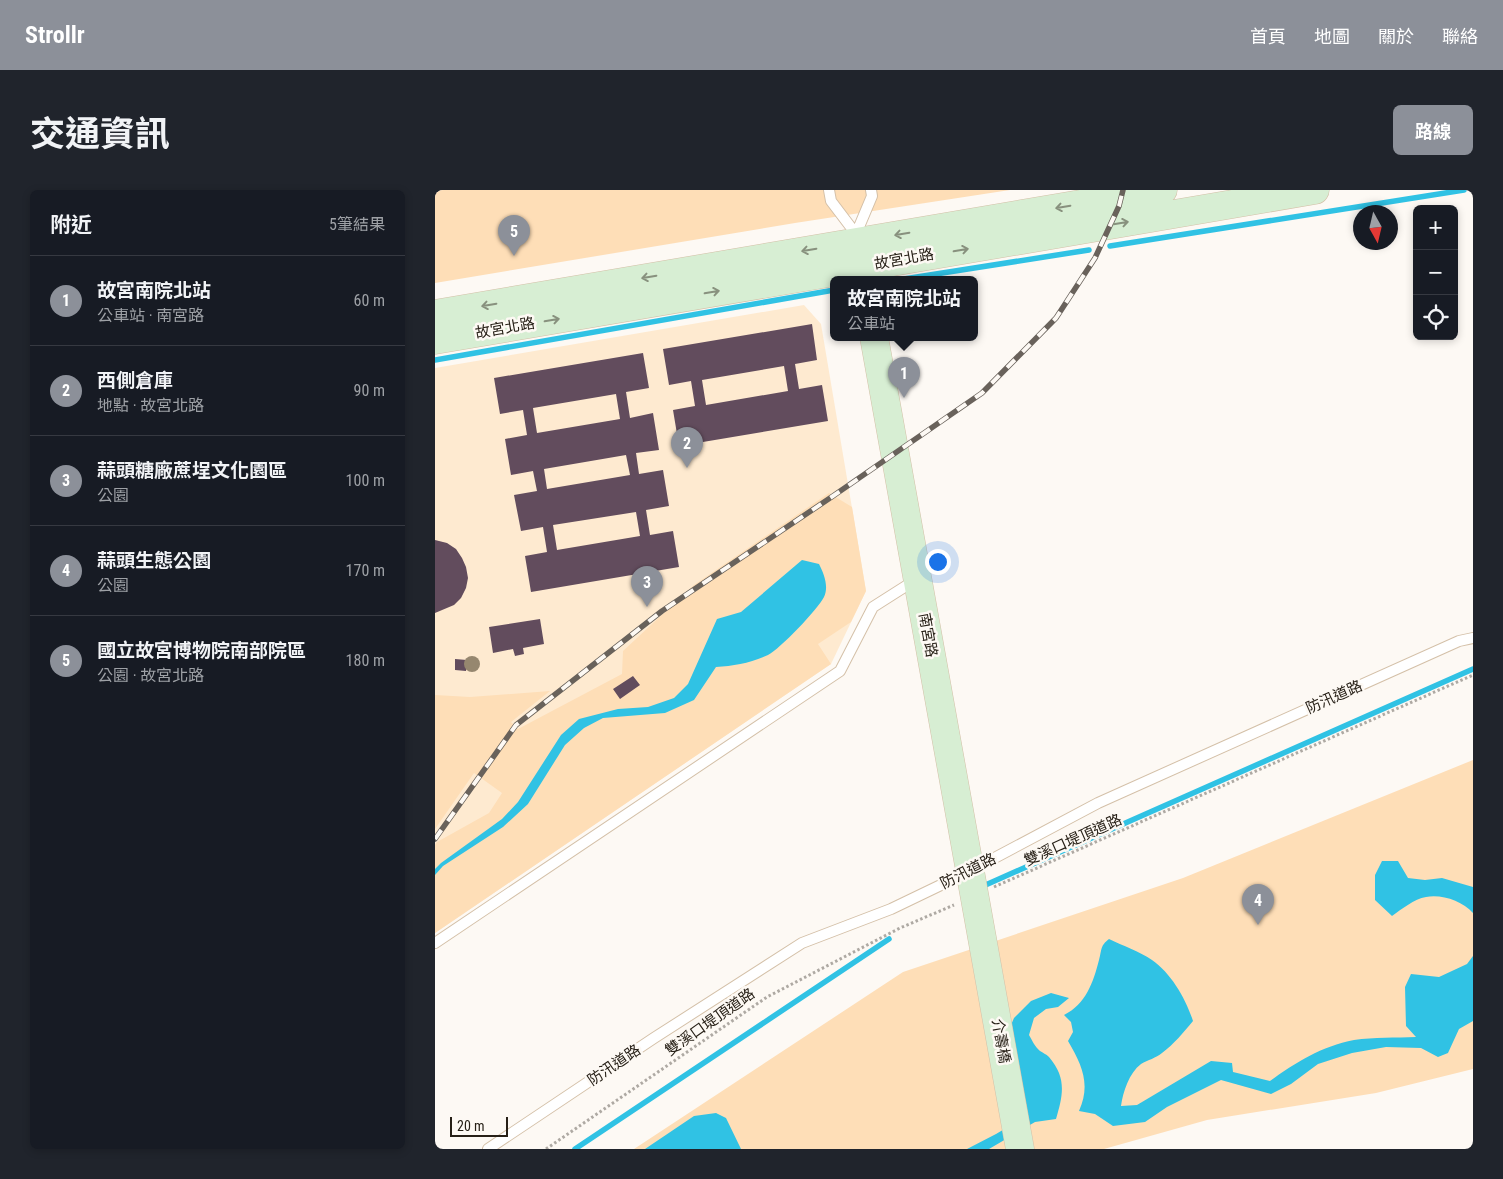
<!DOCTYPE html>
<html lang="zh-TW">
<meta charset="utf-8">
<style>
:root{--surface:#171b24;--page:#20242c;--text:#f1f3f6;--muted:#9ea1a6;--line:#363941;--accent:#8c9099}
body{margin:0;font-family:"Roboto Condensed","Noto Sans TC",sans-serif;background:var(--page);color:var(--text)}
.controls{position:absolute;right:15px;top:15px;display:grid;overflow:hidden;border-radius:8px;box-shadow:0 2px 8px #0003}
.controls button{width:45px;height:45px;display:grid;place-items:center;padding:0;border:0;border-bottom:1px solid var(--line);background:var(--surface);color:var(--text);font:25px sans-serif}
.compass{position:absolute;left:918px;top:15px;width:45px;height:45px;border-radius:50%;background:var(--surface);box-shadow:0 2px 8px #0003;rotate:172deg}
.scale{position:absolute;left:15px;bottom:12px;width:58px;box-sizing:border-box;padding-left:5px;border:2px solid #272017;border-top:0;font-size:14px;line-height:18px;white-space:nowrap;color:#272017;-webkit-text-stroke:4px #fdf9f4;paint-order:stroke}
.you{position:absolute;left:502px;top:371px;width:18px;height:18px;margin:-12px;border:4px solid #fff;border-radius:50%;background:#1a73e8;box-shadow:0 0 0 8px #1a73e833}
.badge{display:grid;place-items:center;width:32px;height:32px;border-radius:50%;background:var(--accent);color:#fff;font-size:16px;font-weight:700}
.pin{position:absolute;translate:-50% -41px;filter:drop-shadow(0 1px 2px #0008)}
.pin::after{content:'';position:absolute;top:26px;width:18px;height:15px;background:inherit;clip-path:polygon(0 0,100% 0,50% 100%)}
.popup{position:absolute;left:395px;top:86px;width:148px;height:65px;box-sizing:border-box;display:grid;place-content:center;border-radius:8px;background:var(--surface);filter:drop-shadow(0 1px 4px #0005);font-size:16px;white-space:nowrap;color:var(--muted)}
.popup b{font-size:19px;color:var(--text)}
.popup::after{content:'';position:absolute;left:50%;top:100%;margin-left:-10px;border:10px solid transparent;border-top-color:var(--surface)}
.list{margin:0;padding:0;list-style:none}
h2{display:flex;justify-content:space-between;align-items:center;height:65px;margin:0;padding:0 20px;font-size:21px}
h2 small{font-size:16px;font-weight:400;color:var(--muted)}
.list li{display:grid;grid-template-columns:32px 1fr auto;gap:15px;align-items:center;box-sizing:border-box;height:90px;padding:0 20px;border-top:1px solid var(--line)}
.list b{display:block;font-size:19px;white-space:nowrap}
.list p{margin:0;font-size:16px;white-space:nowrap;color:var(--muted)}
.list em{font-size:16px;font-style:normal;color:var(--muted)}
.icon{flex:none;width:28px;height:28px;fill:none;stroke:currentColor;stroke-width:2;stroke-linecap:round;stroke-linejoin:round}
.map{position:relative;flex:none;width:1038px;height:959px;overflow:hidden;border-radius:8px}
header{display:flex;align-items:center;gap:30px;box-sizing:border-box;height:70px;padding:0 25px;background:var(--accent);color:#fff}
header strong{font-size:24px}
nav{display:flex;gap:28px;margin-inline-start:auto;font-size:18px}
.intro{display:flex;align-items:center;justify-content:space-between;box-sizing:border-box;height:120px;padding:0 30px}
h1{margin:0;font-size:35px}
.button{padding:12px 22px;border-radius:8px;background:var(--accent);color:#fff;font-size:18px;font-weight:700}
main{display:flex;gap:30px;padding:0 30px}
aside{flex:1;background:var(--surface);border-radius:8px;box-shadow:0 2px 8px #0003}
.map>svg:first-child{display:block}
.built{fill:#feead0}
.green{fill:#fedeb7}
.water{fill:#30c2e4}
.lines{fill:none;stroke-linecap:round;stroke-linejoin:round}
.stream{stroke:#30c2e4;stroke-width:5.5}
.building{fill:#624c5d;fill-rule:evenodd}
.lane-casing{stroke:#d4c0a8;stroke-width:12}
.secondary-casing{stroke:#d4c0a8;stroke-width:29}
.path{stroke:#aea9a3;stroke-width:3;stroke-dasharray:2.5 2.5;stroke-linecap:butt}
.lane{stroke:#fff;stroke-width:10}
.secondary{stroke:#d7eed3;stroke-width:28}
.rail-casing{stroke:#69625b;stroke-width:5.5}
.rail{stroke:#fdf9f4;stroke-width:4;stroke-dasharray:11;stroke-linecap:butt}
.tree{fill:#96876f}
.oneway{stroke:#88917e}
.labels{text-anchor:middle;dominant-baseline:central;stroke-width:5;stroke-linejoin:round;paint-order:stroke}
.street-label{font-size:15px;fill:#272017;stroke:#fdf9f4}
</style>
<header>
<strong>Strollr</strong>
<nav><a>首頁</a><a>地圖</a><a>關於</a><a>聯絡</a></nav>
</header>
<div class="intro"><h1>交通資訊</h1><a class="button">路線</a></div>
<main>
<aside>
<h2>附近<small>5筆結果</small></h2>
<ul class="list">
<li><span class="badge">1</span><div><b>故宮南院北站</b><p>公車站 · 南宮路</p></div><em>60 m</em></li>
<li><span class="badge">2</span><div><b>西側倉庫</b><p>地點 · 故宮北路</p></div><em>90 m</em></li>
<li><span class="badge">3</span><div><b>蒜頭糖廠蔗埕文化園區</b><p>公園</p></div><em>100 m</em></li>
<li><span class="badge">4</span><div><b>蒜頭生態公園</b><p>公園</p></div><em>170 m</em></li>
<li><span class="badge">5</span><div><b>國立故宮博物院南部院區</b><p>公園 · 故宮北路</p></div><em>180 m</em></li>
</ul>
</aside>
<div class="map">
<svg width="1038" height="959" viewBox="0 0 1038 959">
<rect width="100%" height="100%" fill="#fdf9f4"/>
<!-- built -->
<path class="built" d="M369,115L386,134L431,401L396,474L0,743V178Z"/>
<!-- green -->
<path class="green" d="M0,0H575L360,33L0,93Z
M394,303L417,317L431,401L416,432L383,454L396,474L0,743V655L2,652L54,623L67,603L39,583L0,639V505L35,507L115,501L76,532L83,539L187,484L188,461L259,395Z
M1038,570V879L941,903L772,930L669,959H199L468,782L748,688Z"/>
<!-- water -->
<path class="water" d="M367,370L384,374C389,384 394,396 389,407C383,419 345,459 333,465C316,473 299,476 281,477L259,510L230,523L168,528L149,538L130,555L93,614L68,637L8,676L0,685V679L6,673L67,629L83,612L126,545L144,529L183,519L213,517L239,508L253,494L282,429L306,422Z
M947,671H963L973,688L990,690L1007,688L1038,697V723C1027,711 1007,704 991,707C979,709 967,719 957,726L940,710V685Z
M674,749C688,756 704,761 717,770C736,783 751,809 758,831C748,843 739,854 727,863C721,868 713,870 706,874C694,883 688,902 686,916L702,915L776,871L797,873L798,882L835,891C860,873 887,856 919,850C939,847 961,848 981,847L971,836L970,797L976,784L1004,787L1032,774L1038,766V831L1024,839L1013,863L1003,867L986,858L951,857L917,863L883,874L856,894L836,904L786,890L732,917L710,932L678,936L660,924L644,921C656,894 647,875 633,851L638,842L636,832L629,825C651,814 658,793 664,770C667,759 665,756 674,749Z
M616,803L634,808L623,817L611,819L599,828L594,845C597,850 600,857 605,861C608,863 611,864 614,867C632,888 628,905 621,929L600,932L554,959H532L561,944L590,927L570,849L579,828L596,811Z
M281,923L291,928L306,959H210L259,926Z"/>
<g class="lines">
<!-- stream -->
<path class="stream" d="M675,56L1029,0
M469,89L654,60
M0,170L399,100
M546,697L1038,479
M140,959L454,749"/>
</g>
<!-- building -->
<path class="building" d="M377,134L382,170L360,174L364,199L387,195L393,231L244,256L238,220L260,216L256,191L234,195L228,159ZM349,176L353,201L271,215L267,190Z
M208,163L214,198L191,202L195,228L218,223L224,260L201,263L204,284L228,280L234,316L211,320L215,345L238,341L244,377L96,402L90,366L112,362L108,337L86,341L79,305L102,301L98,281L76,285L70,249L92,245L88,220L65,224L59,188ZM181,204L185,229L102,243L98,218ZM191,265L195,285L112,299L109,279ZM201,322L205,346L122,360L118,335Z
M0,350L12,353L21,359L27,368L31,377L33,388L31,398L26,408L19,415L0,423Z
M105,429L109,454L88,458L89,464L80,466L78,459L58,463L54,437Z
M20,469L32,470L31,481L20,480Z
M198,486L205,495L185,509L178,499Z"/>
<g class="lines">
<defs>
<path id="lane" d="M394,0L396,11L421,44L437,6L436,0
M0,753L405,481L438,417L482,389
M53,959L219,848L367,753L456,719L535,681L663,613L1024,451L1038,448"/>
<path id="secondary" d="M0,124L728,0
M439,147L585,959
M0,150L880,0"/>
</defs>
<!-- lane casing -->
<use href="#lane" class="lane-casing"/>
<!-- secondary casing -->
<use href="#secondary" class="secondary-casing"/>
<!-- path -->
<path class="path" d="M559,697L1038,485
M111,959L332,807L465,738L519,715"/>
<!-- lane -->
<use href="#lane" class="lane"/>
<!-- secondary -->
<use href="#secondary" class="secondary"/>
<defs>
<path id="rail" d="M0,649L81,535L227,421L398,306L547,203L621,128L660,68L684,16L688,0"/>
</defs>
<!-- rail casing -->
<use href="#rail" class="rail-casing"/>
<!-- rail -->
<use href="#rail" class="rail"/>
</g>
<!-- trees -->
<circle class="tree" cx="37" cy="474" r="8"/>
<!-- one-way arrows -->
<defs><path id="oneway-shaft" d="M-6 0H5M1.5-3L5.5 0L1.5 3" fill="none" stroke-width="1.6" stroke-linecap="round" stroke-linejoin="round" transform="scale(1.25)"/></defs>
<g class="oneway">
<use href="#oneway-shaft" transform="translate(628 17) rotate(170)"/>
<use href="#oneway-shaft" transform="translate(686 33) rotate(-10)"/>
<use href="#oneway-shaft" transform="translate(467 44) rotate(170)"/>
<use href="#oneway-shaft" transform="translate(374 60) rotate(170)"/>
<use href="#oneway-shaft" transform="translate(526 60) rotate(-10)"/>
<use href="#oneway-shaft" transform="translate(214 87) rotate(170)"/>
<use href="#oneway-shaft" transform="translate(277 102) rotate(-10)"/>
<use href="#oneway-shaft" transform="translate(54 115) rotate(170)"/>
<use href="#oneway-shaft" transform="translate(117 130) rotate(-10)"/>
</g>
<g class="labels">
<!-- street labels -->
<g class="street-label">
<text transform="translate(469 69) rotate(-10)">故宮北路</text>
<text transform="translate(70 138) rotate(-10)">故宮北路</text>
<text transform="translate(493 445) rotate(80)">南宮路</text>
<text transform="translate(899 507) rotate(-24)">防汛道路</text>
<text transform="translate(638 650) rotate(-24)">雙溪口堤頂道路</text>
<text transform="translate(533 681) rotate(-27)">防汛道路</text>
<text transform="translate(275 832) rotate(-35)">雙溪口堤頂道路</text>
<text transform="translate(566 851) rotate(80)">介壽橋</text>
<text transform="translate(179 875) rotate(-34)">防汛道路</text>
</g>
</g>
</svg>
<div class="controls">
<button>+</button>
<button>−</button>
<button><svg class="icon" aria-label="locate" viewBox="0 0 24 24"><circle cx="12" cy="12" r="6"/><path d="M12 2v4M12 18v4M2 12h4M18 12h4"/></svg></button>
</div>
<svg class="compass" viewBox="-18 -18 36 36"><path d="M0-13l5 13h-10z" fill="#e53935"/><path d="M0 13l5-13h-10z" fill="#9ea1a6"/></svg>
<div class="scale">20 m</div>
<div class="you"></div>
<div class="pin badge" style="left:469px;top:208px">1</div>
<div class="popup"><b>故宮南院北站</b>公車站</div>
<div class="pin badge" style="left:252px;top:278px">2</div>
<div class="pin badge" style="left:212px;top:417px">3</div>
<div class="pin badge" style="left:823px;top:735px">4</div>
<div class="pin badge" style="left:79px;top:66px">5</div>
</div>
</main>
